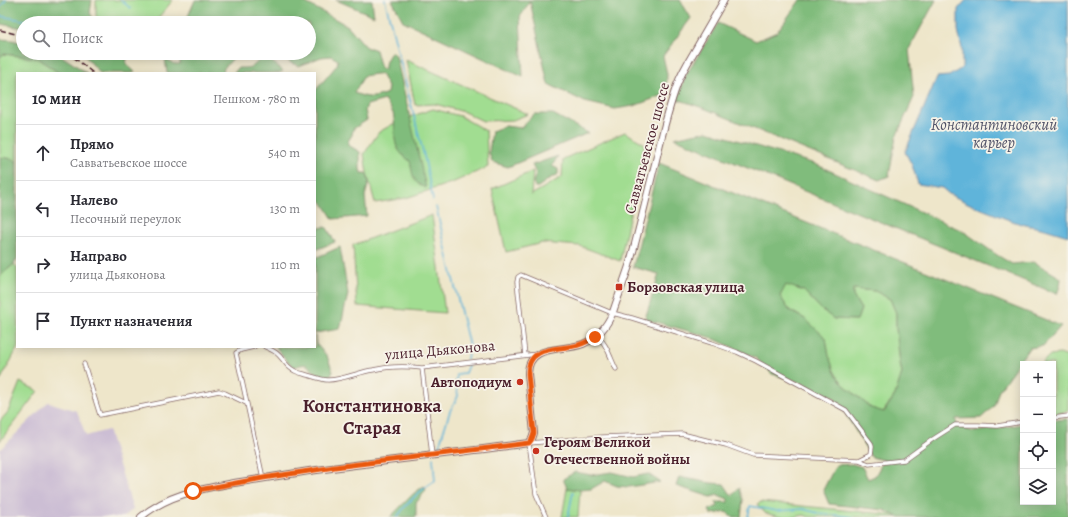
<!DOCTYPE html>
<html lang="ru">
<meta charset="utf-8">
<style>
:root{--surface:#fff;--page:#f7f7f7;--text:#2b2b33;--muted:#7c7c81;--line:#e1e1e2}
body{margin:0;font-family:Alegreya,serif;background:var(--page);color:var(--text)}
.controls{position:absolute;right:12px;bottom:12px;display:grid;overflow:hidden;border-radius:0px;box-shadow:0 2px 10px #0003}
.controls button{width:36px;height:36px;display:grid;place-items:center;padding:0;border:0;border-bottom:1px solid var(--line);background:var(--surface);color:var(--text);font:20px sans-serif}
.stop{position:absolute;width:12px;height:12px;margin:-9px;border:3px solid #ea580c;border-radius:50%;background:#fff}
.stop.end{background:#ea580c;border-color:#fff;box-shadow:0 1px 4px #0008}
.list{margin:0;padding:0;list-style:none}
h2{display:flex;justify-content:space-between;align-items:center;height:52px;margin:0;padding:0 16px;font-size:17px}
h2 small{font-size:13px;font-weight:400;color:var(--muted)}
.list li{display:grid;grid-template-columns:26px 1fr auto;gap:12px;align-items:center;box-sizing:border-box;height:56px;padding:0 16px;border-top:1px solid var(--line)}
.list b{display:block;font-size:15px;white-space:nowrap}
.list p{margin:0;font-size:13px;white-space:nowrap;color:var(--muted)}
.list em{font-size:13px;font-style:normal;color:var(--muted)}
.icon{flex:none;width:22px;height:22px;fill:none;stroke:currentColor;stroke-width:2;stroke-linecap:round;stroke-linejoin:round}
.map{position:relative;flex:none;width:1068px;height:517px;overflow:hidden}
.search{position:absolute;background:var(--surface);box-shadow:0 2px 10px #0003;left:16px;top:16px;width:300px;height:44px;display:flex;align-items:center;gap:10px;box-sizing:border-box;padding:0 14px;border-radius:22px;color:var(--muted);font-size:15px}
.panel{position:absolute;background:var(--surface);box-shadow:0 2px 10px #0003;left:16px;top:72px;width:300px;height:276px;border-radius:0px}
.map>svg:first-child{display:block}
.industrial{fill:#ccbed4}
.green{fill:#a1dd91;stroke:#767e5e}
.forest{fill:#80bc7b;stroke:#656e53;fill-rule:evenodd}
.water{fill:#5eb4da;stroke:#546a82}
.lines{fill:none;stroke-linecap:round;stroke-linejoin:round}
.stream{stroke:#5eb4da;stroke-width:1.5}
.street-casing{stroke:#836563;stroke-width:5}
.primary-casing{stroke:#836563;stroke-width:8}
.street{stroke:#fff;stroke-width:3.5}
.primary{stroke:#fff;stroke-width:6}
.rail{stroke:#4a1f2b;stroke-width:1.5;stroke-dasharray:6 3;stroke-linecap:butt}
.route{stroke:#ea580c;stroke-width:5}
.poi-dot{fill:#c8321e;stroke:#f7f3e8;stroke-width:1.5}
.labels{text-anchor:middle;dominant-baseline:central;stroke-width:3.5;stroke-linejoin:round;paint-order:stroke}
.street-label{font-size:15px;fill:#4a1f2b;stroke:#f7f3e8}
.poi-label{font-size:15px;font-weight:bold;fill:#4a1f2b;stroke:#f7f3e8;text-anchor:start}
.water-label{font-size:16px;font-style:italic;fill:#515368;stroke:#f7f3e8}
.district-label{font-size:19px;font-weight:bold;fill:#4a1f2b;stroke:#f7f3e8}
</style>
<div class="map">
<svg width="1068" height="517" viewBox="0 0 1068 517">
<rect width="100%" height="100%" fill="#f7f3e8"/>
<filter id="ink" filterUnits="userSpaceOnUse"><feTurbulence type="fractalNoise" baseFrequency=".025" numOctaves="2"/><feDisplacementMap in="SourceGraphic" scale="8" xChannelSelector="R" yChannelSelector="G"/><feConvolveMatrix kernelMatrix="1 2 1 2 8 2 1 2 1" color-interpolation-filters="sRGB"/></filter>
<filter id="wash" filterUnits="userSpaceOnUse"><feTurbulence type="fractalNoise" baseFrequency=".012" numOctaves="4" result="noise"/><feDisplacementMap in="SourceGraphic" scale="16" xChannelSelector="R" yChannelSelector="G"/><feGaussianBlur stdDeviation="0.9" result="paint"/><feColorMatrix in="noise" values="0 0 0 0 0 0 0 0 0 0 0 0 0 0 0 0 0 1.4 0 .05"/><feComposite in="paint" operator="in"/></filter>
<g filter="url(#wash)">
<rect width="100%" height="100%" fill="#eee6ca"/>
<!-- industrial -->
<path class="industrial" d="M48,402L77,411L86,436L108,430L133,509L124,517H0V450Z"/>
<!-- green -->
<path class="green" d="M96,0H173L158,18L156,23H102L96,16Z
M3,54L37,58L59,73H17V162L13,159L0,157V57Z
M406,60L528,114L513,120L483,121L464,112L435,104L415,105Z
M433,109L460,116L486,131L488,167L454,182L406,198L375,203L367,173L364,154L379,132L400,120Z
M625,132L645,144L620,261L580,246L542,243L506,252L492,189L533,171L531,195L562,177L563,159Z
M432,215L445,313L357,306L353,245Z
M14,264L17,268L18,347L0,381V276Z
M786,284L804,291L822,310L834,319L857,320L861,309L853,296V289L875,291L890,299L896,313V328L900,363L902,373L895,395L883,412L871,408L843,384L834,371L829,356L805,319L789,310L780,296Z
M1060,354L1068,357V409L1067,411L1053,415V364H1041L1050,355Z
M20,382L38,391L0,441V421L8,412Z
M567,488L580,490L578,517H562Z
M761,502L895,515L898,517H809L804,515L795,517H780L765,513L757,504Z"/>
<!-- forest -->
<path class="forest" d="M0,0H92L90,13L96,23H23V28L0,24Z
M195,0H297L306,3L348,26L367,48H371L376,50L381,69H385C384,62 388,57 392,51L396,56L426,188C412,183 413,175 410,161C388,146 398,135 393,113C391,109 387,104 385,100L367,105L365,110L367,120L353,129L352,135L348,141V145L360,152V169L361,173H365L367,174L369,182L365,196L367,216L333,219L323,203L315,194V91L337,65L338,60L331,56L321,57L299,66L291,63L281,54L276,53H309V23H187L186,21ZM375,74H381L388,87L387,93C373,99 368,98 354,93L364,76Z
M336,0H372L374,16Z
M392,0H680L691,18L663,56L667,74L666,94L634,106L615,109L585,102L548,84L530,1L520,17L523,77L403,21Z
M800,0H936L909,49L914,97L896,137L889,176L879,180L706,109L677,99L686,75L718,23L756,41L777,32Z
M0,39L12,40L23,43V53H57L87,73H59L37,58L4,54L0,57Z
M79,53H128L126,64L135,72L133,73H100L85,56Z
M182,53H238L224,68L223,73H224H167L165,58L174,64H180V57Z
M261,56L274,63L283,71L279,73H234L238,68C250,68 255,68 261,56Z
M534,114H553L588,133L508,167L492,162L489,153L492,131L505,126L521,128Z
M707,131L815,164L963,231L997,255L1012,264L1034,262L1061,278L1060,286L1057,294L674,138Z
M558,156L552,166L558,169V174L555,177H552L538,187H535L533,183L536,173L532,165Z
M0,157L13,159L17,162V259L14,264L0,276Z
M659,163L1061,326L1043,346L1029,348L999,390L994,406L981,418L956,419L957,426L974,432L1023,424V502H1053V420L1068,419V517H898L884,510L829,504L823,490L836,465L852,464L862,467L868,479L875,476L884,460L871,457L844,411L834,398L796,381L772,374L756,358L710,337L645,319L659,274L633,267ZM786,285L804,291L822,310L834,319L857,320L861,309L853,296V289L875,291L890,299L896,313V328L900,363L902,373L895,395L884,412L871,408L843,384L834,371L829,356L826,338L805,319L789,310L780,296Z
M324,227L327,228L335,242L315,250V229Z
M340,247L348,294L340,329L315,333L316,344L327,356L333,372L328,379C324,377 320,375 316,373C306,365 309,362 294,367L287,361L276,347H315V258Z
M575,472L591,475L612,472L633,477L648,474L660,482L629,487L617,486L605,481L591,489L580,490L567,488L563,479Z
M679,477L711,483L724,484L732,496L739,488L743,500L741,517H733L726,512L711,514L709,510L718,506L716,502H728V499L718,495L711,497L676,486Z
M424,486L426,490L416,503V517H390L413,494Z"/>
<!-- water -->
<path class="water" d="M966,0H1068V236L1045,229L1021,224L1004,218L972,205L949,194L942,188L918,184L912,165L905,152L937,77L949,76L962,68V49L958,30V9Z"/>
<g class="lines">
<!-- stream -->
<path class="stream" d="M121,0L130,8
M385,0L425,160L433,200
M0,8L6,0
M0,16L34,22
M436,207L469,346L467,359
M438,449L450,411L458,396L456,382L457,374L465,373L468,365
M397,517C407,503 420,490 435,481L433,458
M568,517L573,492
M748,517L750,506L777,511L803,509L818,513L853,517"/>
</g>
</g>
<g filter="url(#ink)">
<g class="lines">
<defs>
<path id="street" d="M597,335C607,344 610,357 616,369
M254,347L241,350L236,353L263,478
M265,347C280,353 279,356 288,366C292,370 299,373 304,374C311,376 322,380 328,380C342,380 359,372 373,370C389,366 406,366 422,368L537,354
M525,355L517,282L518,277L521,275L612,313L632,318L712,343L737,352L756,361L846,410L871,443L872,447L871,454L859,460
M84,364L100,415L219,391L225,393L246,403
M422,368L432,455
M1053,418L1068,416
M546,517L536,494L529,443L603,437L682,434L726,445L753,455L859,460L869,464L904,460L933,439L955,425H978L997,426L1023,422"/>
<path id="primary" d="M141,517C168,494 201,489 234,483C259,479 284,475 309,471C382,461 456,453 529,443L532,439L534,433L528,374C528,343 563,352 583,344C597,338 607,326 613,312C618,297 624,281 629,266C639,231 647,195 656,160C662,135 668,109 677,85C682,71 690,59 697,47C706,31 715,16 724,0"/>
</defs>
<!-- street casing -->
<use href="#street" class="street-casing"/>
<!-- primary casing -->
<use href="#primary" class="primary-casing"/>
<!-- street -->
<use href="#street" class="street"/>
<!-- primary -->
<use href="#primary" class="primary"/>
<!-- rail -->
<path class="rail" d="M0,30L23,36
M66,53L76,59L93,73"/>
</g>
</g>
<g class="lines" filter="url(#ink)">
<!-- route -->
<path class="route" d="M193,491L263,478L335,467L529,443L532,439L534,433L528,374C528,346 555,350 574,346C582,345 588,341 595,337"/>
</g>
<!-- markers -->
<g class="poi-dot">
<rect x="615" y="283" width="8" height="8" rx="2"/>
<circle cx="520" cy="382" r="4"/>
<circle cx="536" cy="451" r="4"/>
</g>
<g class="labels">
<!-- street labels -->
<g class="street-label">
<text transform="translate(647 148) rotate(-75)">Савватьевское шоссе</text>
<text transform="translate(440 350) rotate(-5)">улица Дьяконова</text>
</g>
<!-- poi labels -->
<g class="poi-label">
<text x="627" y="287">Борзовская улица</text>
<text x="512" y="382" text-anchor="end">Автоподиум</text>
<text x="544" y="442">Героям Великой<tspan x="544" dy="17">Отечественной войны</tspan></text>
</g>
<!-- water labels -->
<g class="water-label">
<text x="994" y="125">Константиновский<tspan x="994" dy="18">карьер</tspan></text>
</g>
<!-- district labels -->
<g class="district-label">
<text x="372" y="406">Константиновка<tspan x="372" dy="22">Старая</tspan></text>
</g>
</g>
</svg>
<div class="controls">
<button>+</button>
<button>−</button>
<button><svg class="icon" aria-label="locate" viewBox="0 0 24 24"><circle cx="12" cy="12" r="6"/><path d="M12 2v4M12 18v4M2 12h4M18 12h4"/></svg></button>
<button><svg class="icon" aria-label="layers" viewBox="0 0 24 24"><path d="M12 4l9 5-9 5-9-5zM3 14l9 5 9-5"/></svg></button>
</div>
<div class="stop" style="left:193px;top:491px"></div>
<div class="stop end" style="left:595px;top:337px"></div>
<div class="search"><svg class="icon" aria-label="search" viewBox="0 0 24 24"><circle cx="10" cy="10" r="6"/><path d="M15 15l6 6"/></svg>Поиск</div>
<section class="panel">
<h2>10 мин<small>Пешком · 780 m</small></h2>
<ul class="list">
<li><svg class="icon" aria-label="ahead" viewBox="0 0 24 24"><path d="M12 20V5M6 11l6-6 6 6"/></svg><div><b>Прямо</b><p>Савватьевское шоссе</p></div><em>540 m</em></li>
<li><svg class="icon" aria-label="left" viewBox="0 0 24 24"><path d="M17 20v-9H6M10 6l-5 5 5 5"/></svg><div><b>Налево</b><p>Песочный переулок</p></div><em>130 m</em></li>
<li><svg class="icon" aria-label="right" viewBox="0 0 24 24"><path d="M7 20v-9h11M14 6l5 5-5 5"/></svg><div><b>Направо</b><p>улица Дьяконова</p></div><em>110 m</em></li>
<li><svg class="icon" aria-label="arrive" viewBox="0 0 24 24"><path d="M6 21V4h12l-3 4 3 4H6"/></svg><div><b>Пункт назначения</b></div></li>
</ul>
</section>
</div>
